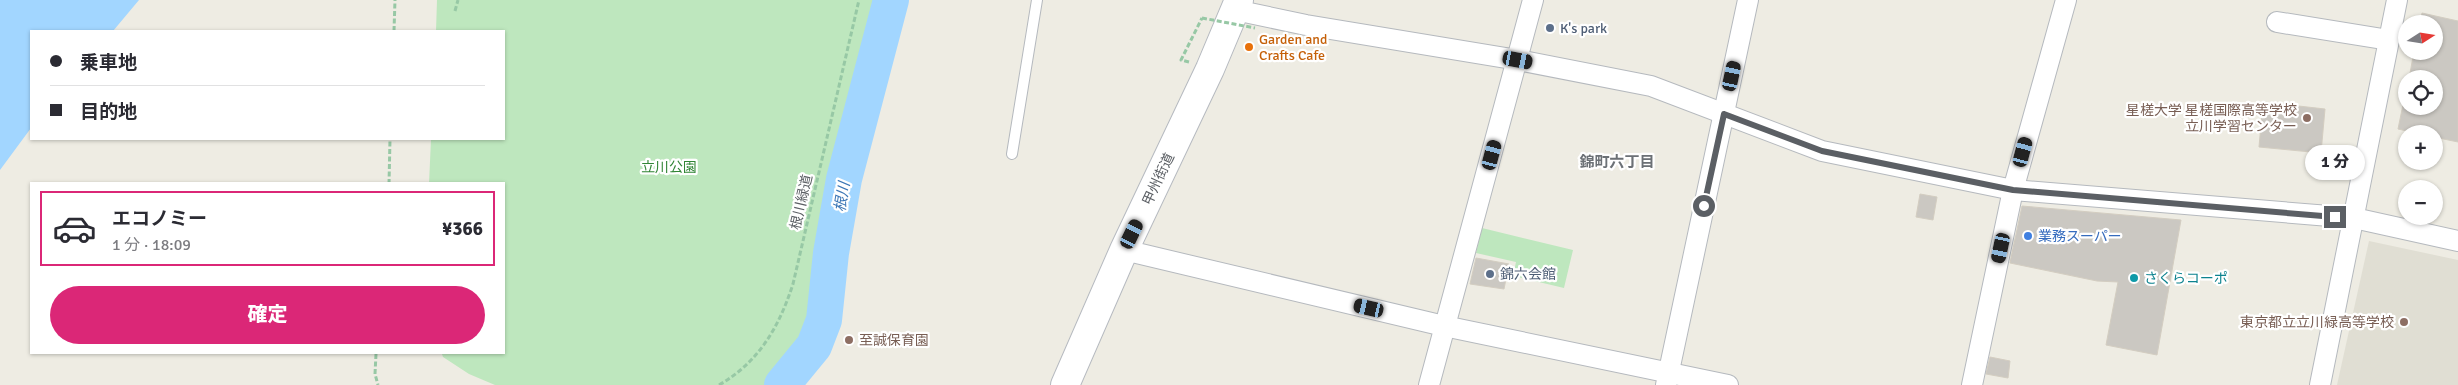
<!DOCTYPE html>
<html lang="ja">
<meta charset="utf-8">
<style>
body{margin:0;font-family:Signika,"Noto Sans JP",sans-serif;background:#f2f2f3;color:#2b2b33;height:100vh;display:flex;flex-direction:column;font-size:19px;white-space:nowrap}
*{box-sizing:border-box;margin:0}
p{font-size:16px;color:#7c7c81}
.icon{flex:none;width:28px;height:28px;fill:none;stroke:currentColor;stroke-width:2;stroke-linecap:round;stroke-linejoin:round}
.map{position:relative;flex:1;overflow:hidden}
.panel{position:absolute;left:30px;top:182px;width:475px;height:172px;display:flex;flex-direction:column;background:#fff;border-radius:0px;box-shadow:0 1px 4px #0004}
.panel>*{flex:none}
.banner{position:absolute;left:30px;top:30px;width:475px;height:110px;border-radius:0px;box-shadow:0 1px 4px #0004;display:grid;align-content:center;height:110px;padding:0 20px;background:#fff}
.needle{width:32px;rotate:78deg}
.buttons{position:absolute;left:2398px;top:15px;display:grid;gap:10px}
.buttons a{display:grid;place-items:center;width:45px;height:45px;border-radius:50%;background:#fff;box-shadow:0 1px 4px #0004;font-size:25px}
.end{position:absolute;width:22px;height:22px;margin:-11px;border:6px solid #5b5f64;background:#fff;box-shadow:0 0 0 2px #fff}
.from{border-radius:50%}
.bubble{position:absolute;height:35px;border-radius:18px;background:#fff;box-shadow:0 1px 4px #0004;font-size:16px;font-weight:800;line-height:35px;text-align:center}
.car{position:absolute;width:15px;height:30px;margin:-15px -8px;border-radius:6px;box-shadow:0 0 4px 1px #0007;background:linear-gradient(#222 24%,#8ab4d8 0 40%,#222 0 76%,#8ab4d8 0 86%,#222 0)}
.banner b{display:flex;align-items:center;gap:18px;height:48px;font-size:19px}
.banner b+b{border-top:1px solid #e1e1e2}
.banner i{width:12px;height:12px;background:#2b2b33}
ul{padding:9px 0 0;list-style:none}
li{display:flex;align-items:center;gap:15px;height:75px;margin:0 10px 8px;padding:0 10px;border:2px solid #e1e1e2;border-radius:0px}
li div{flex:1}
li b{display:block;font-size:19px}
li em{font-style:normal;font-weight:800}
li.on{border-color:#db2777}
li>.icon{width:45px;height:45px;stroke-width:1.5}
.action{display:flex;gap:10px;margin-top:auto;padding:10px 20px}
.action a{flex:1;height:58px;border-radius:30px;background:#db2777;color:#fff;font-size:20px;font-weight:800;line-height:58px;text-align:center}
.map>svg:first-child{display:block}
</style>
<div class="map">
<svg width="2458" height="385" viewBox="0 0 2458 385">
<rect width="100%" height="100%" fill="#eeece3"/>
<!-- education -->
<path fill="#e0ded3" d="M2369 241 2458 260V385H2337Z"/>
<!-- green -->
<g fill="#bee7be">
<path d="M437 0H875L838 161 814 310 793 358 768 385H495L469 374 443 357 442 354H504V184H429L431 139H504V31H436Z"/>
<path d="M1482 228 1573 250 1564 288 1513 276 1516 262 1476 253Z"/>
</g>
<!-- water -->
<path fill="#a2d6ff" d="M0 0H139L113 31H31V128L0 170Z"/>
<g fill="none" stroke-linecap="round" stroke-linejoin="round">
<!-- river -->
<path stroke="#a2d6ff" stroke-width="36" d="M782 385 814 346 824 320 831 253 844 179 891 0"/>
</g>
<!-- building -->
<g fill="#cbc8c2" stroke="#d3cdc1">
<path d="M2422 13 2458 21V142L2434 137V134H2420L2398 129 2406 90V106H2434V79H2409L2414 51H2434V24H2420Z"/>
<path d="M2263 102 2325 109 2321 153 2259 147Z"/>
<path d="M1920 194 1937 197 1933 220 1916 217Z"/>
<path d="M2022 206 2181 220 2157 355 2106 345 2118 282 2097 281 2010 263Z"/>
<path d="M1476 258 1509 264 1504 289 1470 284Z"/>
<path d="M1990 357 2010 361 2008 378 1986 374Z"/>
</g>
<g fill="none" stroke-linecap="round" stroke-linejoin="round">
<defs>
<path id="service" d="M1012 154 1037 0"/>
<g id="minor">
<path d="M1235 10 1306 25 1518 60 1651 86 1822 151 2013 190 2354 218 2458 241"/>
<path d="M2277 22 2389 40"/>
<path d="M1124 250 1444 326 1728 385"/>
<path d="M1429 385 1533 0"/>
<path d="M1666 385 1748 0"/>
<path d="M1972 385 2013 190 2066 0"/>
<path d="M2320 385 2397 0"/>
</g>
<path id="secondary" d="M1065 385 1124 250 1210 69 1239 0"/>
</defs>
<!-- service casing -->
<use href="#service" stroke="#b5b9be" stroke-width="12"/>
<!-- minor casing -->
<use href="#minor" stroke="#b5b9be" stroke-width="22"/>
<!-- secondary casing -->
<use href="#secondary" stroke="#b6bac0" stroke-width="30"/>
<!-- path -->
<g stroke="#97c8a5" stroke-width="3" stroke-dasharray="5 2.5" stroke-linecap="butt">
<path d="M455 11 458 0"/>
<path d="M394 31 395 0"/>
<path d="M1189 62 1181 60 1202 18"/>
<path d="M389 184 390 139"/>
<path d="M376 354 375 374 378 385"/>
<path d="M719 385C759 362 779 327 793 284L859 0"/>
</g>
<!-- service -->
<use href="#service" stroke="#fff" stroke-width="10"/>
<!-- minor -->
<use href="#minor" stroke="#fff" stroke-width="20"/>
<!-- secondary -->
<use href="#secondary" stroke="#fff" stroke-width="28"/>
<!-- path-bridge -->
<path stroke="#97c8a5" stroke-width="3" stroke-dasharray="5 2.5" stroke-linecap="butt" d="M1202 18 1255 28"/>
</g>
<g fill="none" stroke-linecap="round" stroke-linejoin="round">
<!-- route -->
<path stroke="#5b5f64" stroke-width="6" d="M1704 206 1724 114 1822 151 2013 190 2335 217"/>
</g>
<!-- markers -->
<g fill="#5c6f8a" stroke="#fff" stroke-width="2">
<circle cx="1550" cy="28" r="5"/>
<circle cx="1490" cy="274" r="5"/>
</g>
<circle fill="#e8710a" stroke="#fff" stroke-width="2" cx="1249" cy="47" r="5"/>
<g fill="#8d6e63" stroke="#fff" stroke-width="2">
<circle cx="2307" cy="118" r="5"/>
<circle cx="2404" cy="322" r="5"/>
<circle cx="849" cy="340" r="5"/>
</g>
<circle fill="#3f7fe0" stroke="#fff" stroke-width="2" cx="2028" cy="236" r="5"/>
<circle fill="#0f9aa8" stroke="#fff" stroke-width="2" cx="2134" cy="278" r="5"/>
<g text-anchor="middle" stroke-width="4.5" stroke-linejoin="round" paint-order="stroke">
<!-- service labels -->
<g font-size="14" fill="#4e5e75" stroke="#fff" text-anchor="start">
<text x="1560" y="33">K's park</text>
<text x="1500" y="279">錦六会館</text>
</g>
<!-- food labels -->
<g font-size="14" fill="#c56008" stroke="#fff" text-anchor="start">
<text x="1259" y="44">Garden and<tspan x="1259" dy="16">Crafts Cafe</tspan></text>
</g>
<!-- education labels -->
<g font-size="14" fill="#785e54" stroke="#fff" text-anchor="end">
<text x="2297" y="115">星槎大学 星槎国際高等学校<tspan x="2297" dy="16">立川学習センター</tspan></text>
<text x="2394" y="327">東京都立立川緑高等学校</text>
<text x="859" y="345" text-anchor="start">至誠保育園</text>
</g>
<!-- park labels -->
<g font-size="14" fill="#318535" stroke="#fff">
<text x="669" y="172">立川公園</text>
</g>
<!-- street labels -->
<g font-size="14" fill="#5b5f64" stroke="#fff">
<text transform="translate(1158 179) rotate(-65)" y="5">甲州街道</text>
<text transform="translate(801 202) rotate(-77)" y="5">根川緑道</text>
</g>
<!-- shop labels -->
<g font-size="14" fill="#366cbe" stroke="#fff" text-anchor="start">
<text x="2038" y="241">業務スーパー</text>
</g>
<!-- culture labels -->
<g font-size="14" fill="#0d838f" stroke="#fff" text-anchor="start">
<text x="2144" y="283">さくらコーポ</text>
</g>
<!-- neighbourhood labels -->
<g font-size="15" font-weight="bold" fill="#6c7176" stroke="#fff">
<text x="1617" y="167">錦町六丁目</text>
</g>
<!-- water labels -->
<g font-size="15" font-style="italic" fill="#3b76b5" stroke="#fff">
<text transform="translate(842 197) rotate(-81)" y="5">根川</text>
</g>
</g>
</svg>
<div class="buttons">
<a><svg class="needle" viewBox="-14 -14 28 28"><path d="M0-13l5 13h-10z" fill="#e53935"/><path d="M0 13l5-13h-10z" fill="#7c7c81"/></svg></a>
<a><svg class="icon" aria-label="locate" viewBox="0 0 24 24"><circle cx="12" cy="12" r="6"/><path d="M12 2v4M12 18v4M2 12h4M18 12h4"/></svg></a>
<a>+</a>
<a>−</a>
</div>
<i class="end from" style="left:1704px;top:206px"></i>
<i class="end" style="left:2335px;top:217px"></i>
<div class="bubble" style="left:2305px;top:145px;width:60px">1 分</div>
<i class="car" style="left:1518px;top:60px;rotate:101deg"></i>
<i class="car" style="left:1732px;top:76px;rotate:12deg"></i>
<i class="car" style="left:2023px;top:152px;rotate:15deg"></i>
<i class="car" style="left:1492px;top:155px;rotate:15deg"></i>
<i class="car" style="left:1132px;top:234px;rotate:26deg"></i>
<i class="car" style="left:2001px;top:248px;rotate:192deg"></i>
<i class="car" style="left:1369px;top:308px;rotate:283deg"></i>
<div class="banner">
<b><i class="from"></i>乗車地</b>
<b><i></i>目的地</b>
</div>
<section class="panel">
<ul>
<li class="on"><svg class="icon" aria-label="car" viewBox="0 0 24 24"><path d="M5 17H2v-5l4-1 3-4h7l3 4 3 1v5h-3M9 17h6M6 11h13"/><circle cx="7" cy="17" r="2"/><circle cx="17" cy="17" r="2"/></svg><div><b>エコノミー</b><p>1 分 · 18:09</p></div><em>¥366</em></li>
</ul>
<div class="action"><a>確定</a></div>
</section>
</div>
